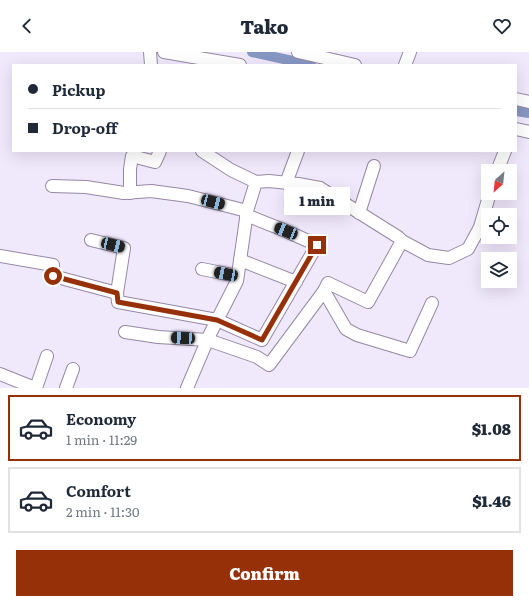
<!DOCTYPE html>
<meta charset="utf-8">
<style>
body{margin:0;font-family:Literata,serif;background:#f2f2f3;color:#1f2937;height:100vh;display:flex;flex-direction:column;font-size:15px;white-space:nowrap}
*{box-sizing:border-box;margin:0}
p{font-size:13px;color:#747a83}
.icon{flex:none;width:22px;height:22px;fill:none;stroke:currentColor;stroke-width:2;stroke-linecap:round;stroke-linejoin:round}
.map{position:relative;height:336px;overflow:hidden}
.side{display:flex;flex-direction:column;background:#fff;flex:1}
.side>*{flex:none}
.guide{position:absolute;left:12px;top:12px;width:505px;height:88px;border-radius:0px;box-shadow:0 4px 16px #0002;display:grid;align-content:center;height:88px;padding:0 16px;background:#fff}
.needle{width:26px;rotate:207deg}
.controls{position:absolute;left:481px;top:112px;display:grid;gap:8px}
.controls a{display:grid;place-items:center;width:36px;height:36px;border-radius:0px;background:#fff;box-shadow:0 4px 16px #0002;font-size:20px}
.end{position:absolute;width:18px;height:18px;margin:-9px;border:5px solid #963009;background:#fff;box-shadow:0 0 0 2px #fff}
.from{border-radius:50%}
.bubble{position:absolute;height:28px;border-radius:0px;background:#fff;box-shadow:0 4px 16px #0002;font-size:13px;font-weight:800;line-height:28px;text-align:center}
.car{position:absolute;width:12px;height:24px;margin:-12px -6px;border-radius:5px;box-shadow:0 0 3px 1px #0007;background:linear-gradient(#222 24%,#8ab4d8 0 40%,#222 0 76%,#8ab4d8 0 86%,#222 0)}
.guide b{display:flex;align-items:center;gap:14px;height:38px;font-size:15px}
.guide b+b{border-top:1px solid #e0e1e3}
.guide i{width:10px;height:10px;background:#1f2937}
ul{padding:7px 0 0;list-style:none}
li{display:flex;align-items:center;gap:12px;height:66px;margin:0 8px 6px;padding:0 8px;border:2px solid #e0e1e3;border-radius:0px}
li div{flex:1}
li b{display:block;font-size:15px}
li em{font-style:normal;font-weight:800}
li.active{border-color:#963009}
li>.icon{width:36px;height:36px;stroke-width:1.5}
.primary-button{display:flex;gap:8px;margin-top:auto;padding:8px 16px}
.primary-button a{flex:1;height:46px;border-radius:0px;background:#963009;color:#fff;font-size:16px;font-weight:800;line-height:46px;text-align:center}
header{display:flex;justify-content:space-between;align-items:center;height:52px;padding:0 16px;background:#fff;font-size:18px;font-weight:800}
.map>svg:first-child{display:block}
</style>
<header><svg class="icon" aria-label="back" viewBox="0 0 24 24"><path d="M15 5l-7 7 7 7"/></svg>Tako<svg class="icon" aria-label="heart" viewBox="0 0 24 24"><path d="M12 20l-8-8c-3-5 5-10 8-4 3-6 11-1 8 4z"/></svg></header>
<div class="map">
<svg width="529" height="336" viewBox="0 0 529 336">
<rect width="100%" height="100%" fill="#f0e8fb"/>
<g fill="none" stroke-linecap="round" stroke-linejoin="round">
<!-- canal -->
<g stroke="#8697c3" stroke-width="10">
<path d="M252 0 311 13"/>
<path d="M516 59 529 61"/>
</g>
<defs>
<g id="minor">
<path d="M150 0 151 13"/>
<path d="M164 0 240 13"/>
<path d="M298 0 355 13"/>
<path d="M405 13 410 0"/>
<path d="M516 47 529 50"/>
<path d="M516 77 529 80"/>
<path d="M202 99 231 118 256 130"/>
<path d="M497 119 505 99"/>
<path d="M286 131 298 99"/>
<path d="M52 134 86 135 124 141 151 139 188 144 247 159"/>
<path d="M130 141V117L132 104 155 110 160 99"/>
<path d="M304 156 309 134"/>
<path d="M359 161 374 114"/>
<path d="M91 188 124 196 117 241"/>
<path d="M0 204 53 213V224L117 241 118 250 217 268 262 288 317 193 286 179 246 163"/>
<path d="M240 208 296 230"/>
<path d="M202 217 237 224"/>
<path d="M324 239 328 231 368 250 402 189"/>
<path d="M125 280 158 285 208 288 257 305 269 313 324 239 346 277 357 283 410 299 432 251"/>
<path d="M0 322 35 336"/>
<path d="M36 336 47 304"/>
<path d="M66 336 73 317"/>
<path d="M187 336 210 282 237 229 245 174 247 159 256 130 269 129 298 132 320 136 398 185 402 189 428 203 449 206 468 197 480 175 490 141"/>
</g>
</defs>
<!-- minor casing -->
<use href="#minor" stroke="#9588a4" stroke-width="14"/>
<!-- minor -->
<use href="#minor" stroke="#fff" stroke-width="12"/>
</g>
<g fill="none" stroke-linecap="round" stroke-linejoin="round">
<!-- route -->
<path stroke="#963009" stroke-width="5" d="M53 224 117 241 118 250 217 268 262 288 317 193"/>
</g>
</svg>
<div class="controls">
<a><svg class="needle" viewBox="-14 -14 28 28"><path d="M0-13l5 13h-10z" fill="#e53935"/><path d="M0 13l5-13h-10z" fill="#747a83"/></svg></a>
<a><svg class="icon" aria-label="locate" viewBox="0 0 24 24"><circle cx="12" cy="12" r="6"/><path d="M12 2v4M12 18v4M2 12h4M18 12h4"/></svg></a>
<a><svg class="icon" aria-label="layers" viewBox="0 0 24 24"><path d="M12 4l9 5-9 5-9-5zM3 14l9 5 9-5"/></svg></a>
</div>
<i class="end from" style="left:53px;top:224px"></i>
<i class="end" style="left:317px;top:193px"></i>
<div class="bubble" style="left:284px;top:135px;width:66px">1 min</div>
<i class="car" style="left:213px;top:150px;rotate:105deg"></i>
<i class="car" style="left:286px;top:179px;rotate:292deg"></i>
<i class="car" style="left:113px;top:193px;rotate:103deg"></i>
<i class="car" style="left:226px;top:222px;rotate:281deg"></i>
<i class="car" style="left:183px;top:286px;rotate:273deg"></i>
<div class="guide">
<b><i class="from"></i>Pickup</b>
<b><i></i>Drop-off</b>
</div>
</div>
<section class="side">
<ul>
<li class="active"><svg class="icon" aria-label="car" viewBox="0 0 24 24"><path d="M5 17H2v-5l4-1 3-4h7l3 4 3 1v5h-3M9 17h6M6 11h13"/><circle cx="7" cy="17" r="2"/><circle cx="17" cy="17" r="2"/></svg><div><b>Economy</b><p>1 min · 11:29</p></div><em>$1.08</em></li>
<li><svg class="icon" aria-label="car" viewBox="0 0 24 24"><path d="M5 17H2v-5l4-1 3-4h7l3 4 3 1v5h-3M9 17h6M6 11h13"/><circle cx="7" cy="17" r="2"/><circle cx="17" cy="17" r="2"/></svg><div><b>Comfort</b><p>2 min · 11:30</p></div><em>$1.46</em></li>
</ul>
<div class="primary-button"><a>Confirm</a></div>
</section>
